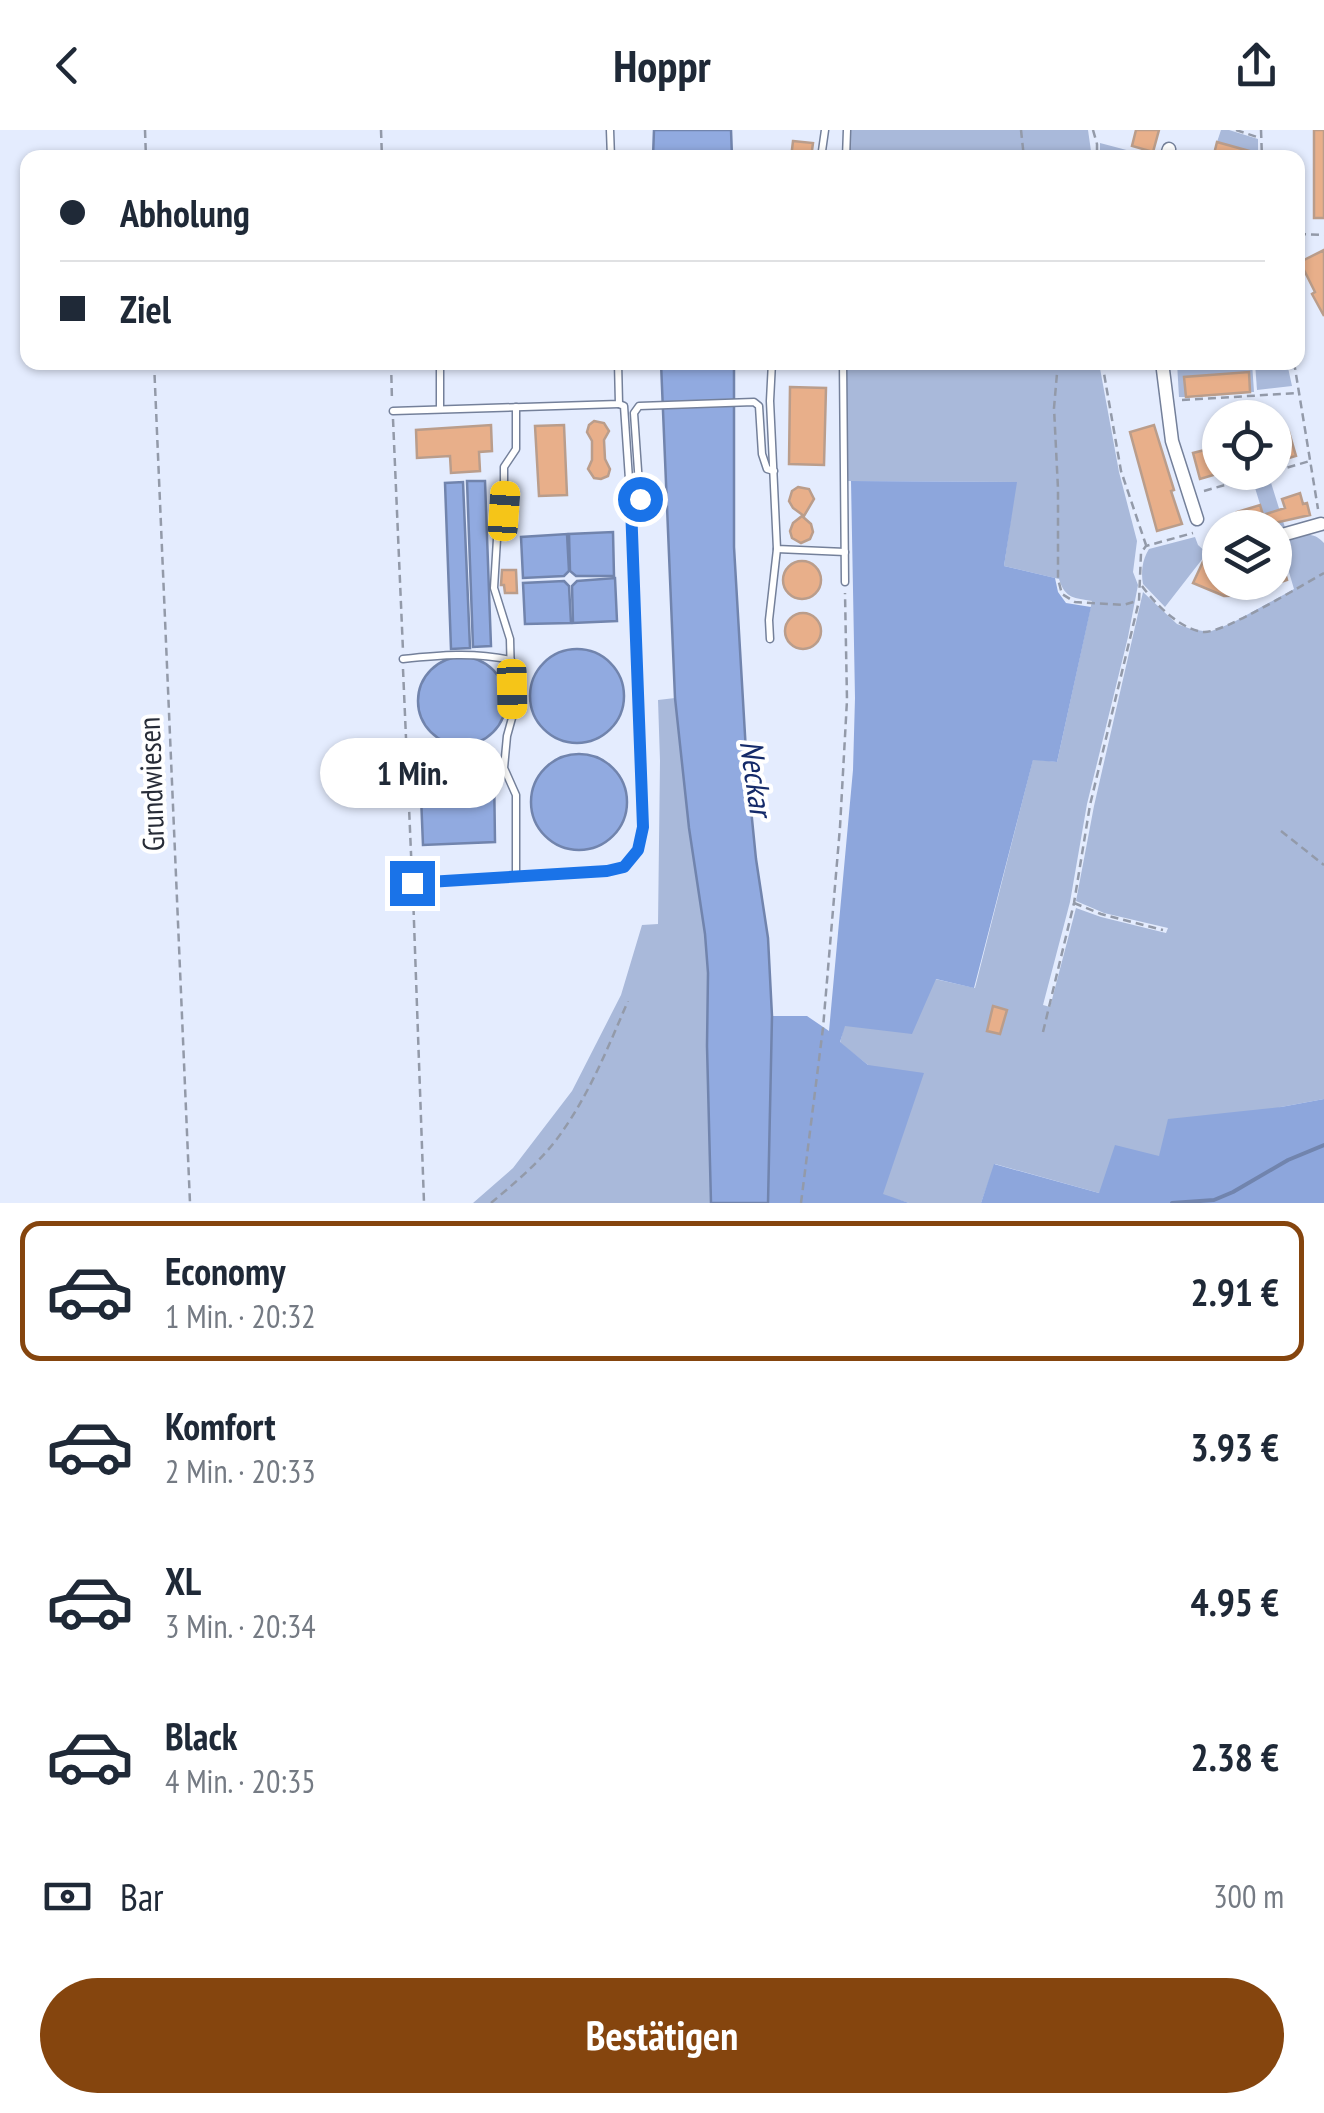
<!DOCTYPE html>
<html lang="de">
<meta charset="utf-8">
<style>
body{margin:0;font-family:"PT Sans Narrow",sans-serif;background:#f2f2f3;color:#1f2937;height:100vh;display:flex;flex-direction:column;font-size:38px;white-space:nowrap}
*{box-sizing:border-box;margin:0}
p{font-size:32px;color:#747a83}
.icon{flex:none;width:55px;height:55px;fill:none;stroke:currentColor;stroke-width:2;stroke-linecap:round;stroke-linejoin:round}
.map{position:relative;height:1073px;overflow:hidden}
.panel{display:flex;flex-direction:column;background:#fff;flex:1}
.panel>*{flex:none}
.top-card{position:absolute;left:20px;top:20px;width:1285px;height:220px;border-radius:20px;box-shadow:0 2px 8px #0004;display:grid;align-content:center;height:220px;padding:0 40px;background:#fff}
.controls{position:absolute;left:1202px;top:270px;display:grid;gap:20px}
.controls a{display:grid;place-items:center;width:90px;height:90px;border-radius:50%;background:#fff;box-shadow:0 2px 8px #0004;font-size:50px}
.end{position:absolute;width:45px;height:45px;margin:-22px;border:12px solid #1a73e8;background:#fff;box-shadow:0 0 0 5px #fff}
.from{border-radius:50%}
.bubble{position:absolute;height:70px;border-radius:35px;background:#fff;box-shadow:0 2px 8px #0004;font-size:32px;font-weight:800;line-height:70px;text-align:center}
.car{position:absolute;width:30px;height:60px;margin:-30px -15px;border-radius:12px;box-shadow:0 0 8px 2px #0007;background:linear-gradient(#f5c518 24%,#345 0 40%,#f5c518 0 76%,#345 0 86%,#f5c518 0)}
.top-card b{display:flex;align-items:center;gap:35px;height:95px;font-size:38px}
.top-card b+b{border-top:2px solid #e0e1e3}
.top-card i{width:25px;height:25px;background:#1f2937}
ul{padding:18px 0 0;list-style:none}
li{display:flex;align-items:center;gap:30px;height:140px;margin:0 20px 15px;padding:0 20px;border:5px solid transparent;border-radius:20px}
li div{flex:1}
li b{display:block;font-size:38px}
li em{font-style:normal;font-weight:800}
li.current{border-color:#85450e}
li>.icon{width:90px;height:90px;stroke-width:1.5}
.pay{display:flex;align-items:center;gap:25px;height:110px;padding:0 40px;font-size:38px}
.pay p{margin-inline-start:auto}
.primary-button{display:flex;gap:20px;margin-top:auto;padding:20px 40px}
.primary-button a{flex:1;height:115px;border-radius:60px;background:#85450e;color:#fff;font-size:40px;font-weight:800;line-height:115px;text-align:center}
header{display:flex;justify-content:space-between;align-items:center;height:130px;padding:0 40px;background:#fff;font-size:45px;font-weight:800}
.map>svg:first-child{display:block}
</style>
<header><svg class="icon" aria-label="back" viewBox="0 0 24 24"><path d="M15 5l-7 7 7 7"/></svg>Hoppr<svg class="icon" aria-label="share" viewBox="0 0 24 24"><path d="M12 15V3M7 8l5-5 5 5M5 13v7h14v-7"/></svg></header>
<div class="map">
<svg width="1324" height="1073" viewBox="0 0 1324 1073">
<rect width="100%" height="100%" fill="#e4ecfe"/>
<!-- green -->
<g fill="#a9b9da">
<path d="M847 0H1088L1092 28H846Z"/>
<path d="M1221 0H1229L1258 9V27L1217 12Z"/>
<path d="M1100 13 1153 27H1100Z"/>
<path d="M843 233H1099L1119 342 1137 411 1133 442 1138 455 1128 507 1087 674 1070 772 1043 875 1050 877 1076 778 1101 787 1166 803 1168 798 1104 783 1076 771 1094 676 1143 462 1177 494 1191 499 1209 502 1232 493 1294 459 1280 412C1297 407 1311 398 1324 413V969L1281 977 1159 1026 1099 1063 995 1034 981 1073H909L882 1065 868 935 840 913 844 896 935 849 975 858 1033 629 1057 632 1092 471C1075 468 1065 469 1059 449L1004 436 1016 352 845 351Z"/>
<path d="M1177 233H1252L1254 262H1250L1248 242 1184 248 1186 267H1179Z"/>
<path d="M1255 233H1287L1292 256 1257 260Z"/>
<path d="M1268 343 1287 404 1275 407V398L1267 397 1252 348Z"/>
<path d="M1195 407 1198 415 1207 423 1165 477 1143 454C1141 442 1142 430 1149 419Z"/>
<path d="M675 568 689 698 705 804 708 843 707 916 711 1073H473L513 1038 572 961 621 865 642 795 658 794 660 631 658 570Z"/>
</g>
<!-- forest -->
<g fill="#8da6dc">
<path d="M851 351 1017 352 1004 436 1055 448 1058 462 1066 473 1091 477 1057 632 1033 630 974 858 936 849 912 904 845 896 840 912 868 935 924 943 883 1064 909 1073H768L772 886H807L829 901 853 640 855 568Z"/>
<path d="M1324 969V1073H981L994 1034 1099 1063 1115 1015 1159 1026 1168 989 1281 977Z"/>
</g>
<!-- water -->
<g fill="#91aae0" stroke="#7184ad" stroke-width="2.5">
<path d="M654 0H731L732 27H653Z"/>
<path d="M661 233H734V417L747 639 756 729 768 808 772 886 768 1073H711L707 916 708 843 705 804 689 698 675 568Z"/>
<path d="M467 351H485L491 516 473 517Z"/>
<path d="M463 352 470 518 451 519 445 353Z"/>
<path d="M613 402 614 446H576L570 441 569 404Z"/>
<path d="M567 404 569 441 564 446 523 448 521 407Z"/>
<path d="M615 448 617 491 573 493 572 456 577 451Z"/>
<path d="M564 451 569 456 571 493 525 494 523 453Z"/>
<circle cx="577" cy="566" r="47"/>
<circle cx="462" cy="571" r="44"/>
<circle cx="579" cy="672" r="48"/>
<path d="M494 641 495 712 423 715 420 642Z"/>
</g>
<g fill="none" stroke-linecap="round" stroke-linejoin="round">
<!-- stream -->
<path stroke="#7184ad" stroke-width="4" d="M1172 1073 1214 1070 1233 1062 1288 1030 1324 1015"/>
</g>
<!-- building -->
<g fill="#e8af8a" stroke="#ba9d8b" stroke-width="2.5">
<path d="M1136 0H1159L1153 22 1132 16Z"/>
<rect x="1314" y="0" width="10" height="88"/>
<path d="M793 11 813 13 811 28H791Z"/>
<path d="M1217 12 1260 24 1259 28H1213Z"/>
<path d="M1324 120V186L1312 164 1315 162 1300 132Z"/>
<path d="M1249 242 1250 262 1186 267 1184 247Z"/>
<path d="M790 257 826 258 824 335 789 334Z"/>
<path d="M594 291 604 293 609 301 604 310 605 329 610 339 608 346 601 349 594 348 588 339 592 330V311L587 302 589 295Z"/>
<path d="M491 295 492 321 479 322 480 341 451 343 450 326 417 328 416 300Z"/>
<path d="M564 295 567 365 539 366 535 296Z"/>
<path d="M1154 295 1174 360 1171 361 1182 394 1157 401 1130 302Z"/>
<path d="M1289 302 1296 326 1275 332V306Z"/>
<path d="M1220 316V343L1200 349 1193 323Z"/>
<path d="M798 357 809 359 814 369 804 386 793 378 789 371 792 361Z"/>
<path d="M1300 363 1303 374 1307 373 1310 385 1266 395 1267 398H1242L1237 382 1260 375 1263 385 1285 378 1282 369Z"/>
<path d="M802 386 811 394 813 402 810 409 801 413 792 408 790 401 793 393Z"/>
<path d="M1278 418 1287 450 1275 454V419Z"/>
<path d="M1207 423 1217 427 1212 439 1220 442V452H1255V465L1224 466 1193 453Z"/>
<circle cx="802" cy="450" r="19"/>
<path d="M502 440H516L517 463H505L504 455H501Z"/>
<circle cx="803" cy="501" r="18"/>
<path d="M993 876 1007 880 1000 904 987 901Z"/>
</g>
<g fill="none" stroke-linecap="round" stroke-linejoin="round">
<defs>
<g id="lane">
<path d="M610 0 611 28"/>
<path d="M821 28 825 0"/>
<path d="M846 28 847 0"/>
<path d="M772 232 770 271 777 419 845 422"/>
<path d="M843 232 845 452"/>
<path d="M440 279V232"/>
<path d="M393 281 619 274 618 232"/>
<path d="M631 376 637 375 640 369 634 283 639 276 754 272 759 276 762 324 767 339 774 341"/>
<path d="M770 509 769 490 777 419"/>
<path d="M403 529C440 525 474 522 511 530"/>
<path d="M516 746V665L504 638 507 606 512 588 510 509 494 458 497 409 504 381V337L516 319V277"/>
<path d="M413 753 607 741 624 737 638 720 643 697 632 393 624 276 619 274"/>
</g>
<g id="street">
<path d="M1166 28 1169 19"/>
<path d="M1162 232 1172 311 1197 389"/>
<path d="M1275 407 1321 394"/>
</g>
</defs>
<!-- lane casing -->
<use href="#lane" stroke="#74809a" stroke-width="9"/>
<!-- street casing -->
<use href="#street" stroke="#74809a" stroke-width="15"/>
<!-- path -->
<g stroke="#939aa9" stroke-width="2.5" stroke-dasharray="8 5" stroke-linecap="butt">
<path d="M145 0 146 28"/>
<path d="M381 0 382 28"/>
<path d="M1021 0 1024 28"/>
<path d="M1093 0 1097 14V28"/>
<path d="M1236 0 1260 8"/>
<path d="M1261 0 1262 28"/>
<path d="M1298 104 1324 105"/>
<path d="M154 232 190 1073"/>
<path d="M391 232 392 271"/>
<path d="M1058 232 1054 278 1058 359V449L1062 464 1075 472 1123 475 1137 471"/>
<path d="M1102 232 1121 341 1146 415"/>
<path d="M1294 232 1318 379"/>
<path d="M1182 270 1299 263"/>
<path d="M393 289 403 521"/>
<path d="M1275 341 1310 331"/>
<path d="M1204 361 1270 342"/>
<path d="M1142 456C1155 474 1181 500 1204 502 1224 503 1302 455 1324 443"/>
<path d="M403 539 412 746"/>
<path d="M1281 701 1324 735"/>
<path d="M413 764 424 1073"/>
<path d="M1074 773 1101 784 1163 800"/>
<path d="M1043 902 1074 773 1090 675 1139 471 1141 423 1146 416 1193 403"/>
<path d="M491 1073C517 1051 545 1028 564 999 591 960 609 915 628 871"/>
<path d="M801 1073 823 898 840 697 847 570 845 463"/>
</g>
<!-- lane -->
<use href="#lane" stroke="#fff" stroke-width="6"/>
<!-- street -->
<use href="#street" stroke="#fff" stroke-width="12"/>
</g>
<g fill="none" stroke-linecap="round" stroke-linejoin="round">
<!-- route -->
<path stroke="#1a73e8" stroke-width="12" d="M412 753 607 741 624 737 638 720 643 697 631 376 637 375 640 369"/>
</g>
<g text-anchor="middle" stroke-width="8" stroke-linejoin="round" paint-order="stroke">
<!-- street labels -->
<g font-size="30" fill="#272c37" stroke="#fff">
<text transform="translate(152 654) rotate(-92)" y="10">Grundwiesen</text>
</g>
<!-- water labels -->
<g font-size="32" font-style="italic" fill="#142a69" stroke="#fff">
<text transform="translate(756 648) rotate(82)" y="11">Neckar</text>
</g>
</g>
</svg>
<div class="controls">
<a><svg class="icon" aria-label="locate" viewBox="0 0 24 24"><circle cx="12" cy="12" r="6"/><path d="M12 2v4M12 18v4M2 12h4M18 12h4"/></svg></a>
<a><svg class="icon" aria-label="layers" viewBox="0 0 24 24"><path d="M12 4l9 5-9 5-9-5zM3 14l9 5 9-5"/></svg></a>
</div>
<i class="end from" style="left:640px;top:369px"></i>
<i class="end" style="left:412px;top:753px"></i>
<div class="bubble" style="left:320px;top:608px;width:185px">1 Min.</div>
<i class="car" style="left:504px;top:381px;rotate:4deg"></i>
<i class="car" style="left:512px;top:559px;rotate:179deg"></i>
<div class="top-card">
<b><i class="from"></i>Abholung</b>
<b><i></i>Ziel</b>
</div>
</div>
<section class="panel">
<ul>
<li class="current"><svg class="icon" aria-label="car" viewBox="0 0 24 24"><path d="M5 17H2v-5l4-1 3-4h7l3 4 3 1v5h-3M9 17h6M6 11h13"/><circle cx="7" cy="17" r="2"/><circle cx="17" cy="17" r="2"/></svg><div><b>Economy</b><p>1 Min. · 20:32</p></div><em>2.91 €</em></li>
<li><svg class="icon" aria-label="car" viewBox="0 0 24 24"><path d="M5 17H2v-5l4-1 3-4h7l3 4 3 1v5h-3M9 17h6M6 11h13"/><circle cx="7" cy="17" r="2"/><circle cx="17" cy="17" r="2"/></svg><div><b>Komfort</b><p>2 Min. · 20:33</p></div><em>3.93 €</em></li>
<li><svg class="icon" aria-label="car" viewBox="0 0 24 24"><path d="M5 17H2v-5l4-1 3-4h7l3 4 3 1v5h-3M9 17h6M6 11h13"/><circle cx="7" cy="17" r="2"/><circle cx="17" cy="17" r="2"/></svg><div><b>XL</b><p>3 Min. · 20:34</p></div><em>4.95 €</em></li>
<li><svg class="icon" aria-label="car" viewBox="0 0 24 24"><path d="M5 17H2v-5l4-1 3-4h7l3 4 3 1v5h-3M9 17h6M6 11h13"/><circle cx="7" cy="17" r="2"/><circle cx="17" cy="17" r="2"/></svg><div><b>Black</b><p>4 Min. · 20:35</p></div><em>2.38 €</em></li>
</ul>
<div class="pay"><svg class="icon" aria-label="cash" viewBox="0 0 24 24"><path d="M3 7h18v10H3z"/><circle cx="12" cy="12" r="2"/></svg>Bar<p>300 m</p></div>
<div class="primary-button"><a>Bestätigen</a></div>
</section>
